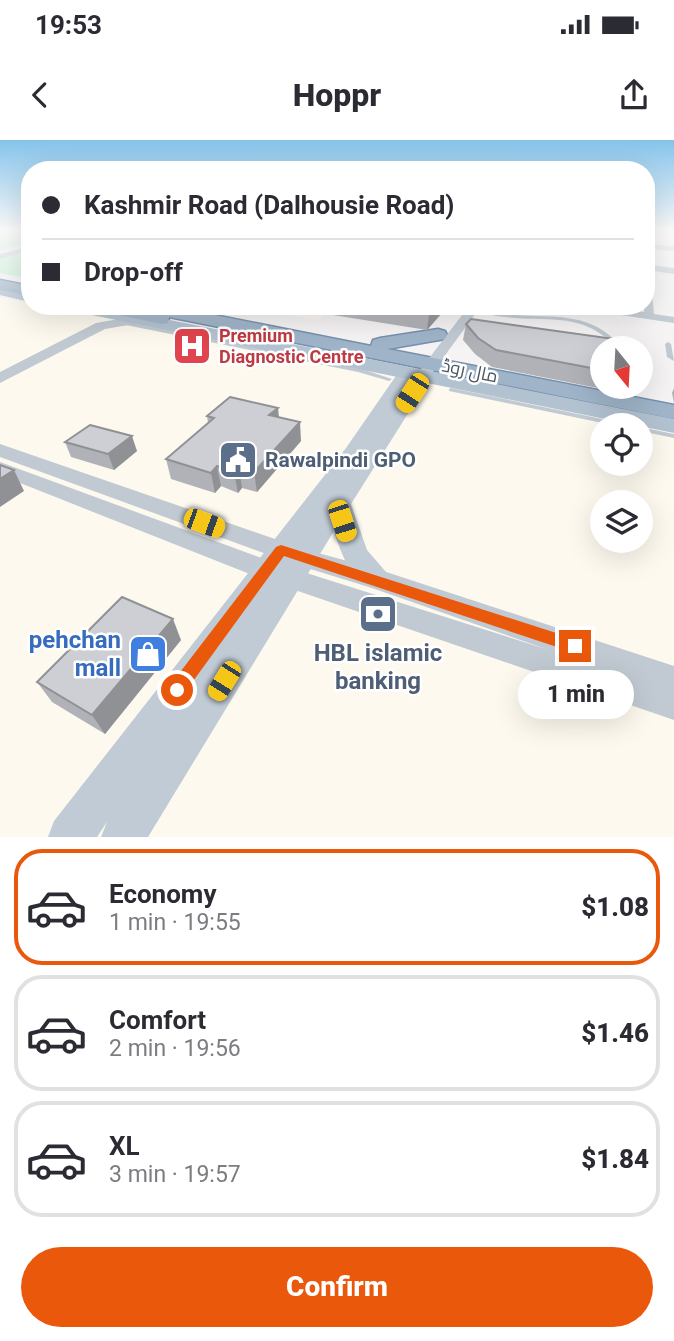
<!DOCTYPE html>
<meta charset="utf-8">
<style>
body{margin:0;font-family:Roboto,Cairo,sans-serif;background:#f7f7f7;color:#2b2b33;height:100vh;display:flex;flex-direction:column;font-size:26px;white-space:nowrap}
*{box-sizing:border-box;margin:0}
p{font-size:23px;color:#7c7c81}
.icon{flex:none;width:38px;height:38px;fill:none;stroke:currentColor;stroke-width:2;stroke-linecap:round;stroke-linejoin:round}
.map{position:relative;height:697px;overflow:hidden}
.details{display:flex;flex-direction:column;background:#fff;flex:1}
.details>*{flex:none}
.top-card{position:absolute;left:21px;top:21px;width:634px;height:154px;border-radius:28px;box-shadow:0 7px 28px #0002;display:grid;align-content:center;height:154px;padding:0 21px;background:#fff}
.needle{width:46px;rotate:162deg}
.controls{position:absolute;left:590px;top:196px;display:grid;gap:14px}
.controls a{display:grid;place-items:center;width:63px;height:63px;border-radius:50%;background:#fff;box-shadow:0 7px 28px #0002;font-size:35px}
.end{position:absolute;width:32px;height:32px;margin:-16px;border:9px solid #ea580c;background:#fff;box-shadow:0 0 0 4px #fff}
.from{border-radius:50%}
.bubble{position:absolute;height:49px;border-radius:24px;background:#fff;box-shadow:0 7px 28px #0002;font-size:23px;font-weight:800;line-height:49px;text-align:center}
.car{position:absolute;width:21px;height:42px;margin:-21px -10px;border-radius:9px;box-shadow:0 0 5px 2px #0007;background:linear-gradient(#f5c518 24%,#345 0 40%,#f5c518 0 76%,#345 0 86%,#f5c518 0)}
.top-card b{display:flex;align-items:center;gap:24px;height:66px;font-size:26px}
.top-card b+b{border-top:2px solid #e1e1e2}
.top-card i{width:18px;height:18px;background:#2b2b33}
ul{padding:12px 0 0;list-style:none}
li{display:flex;align-items:center;gap:21px;height:116px;margin:0 14px 10px;padding:0 7px;border:4px solid #e1e1e2;border-radius:28px}
li div{flex:1}
li b{display:block;font-size:26px}
li em{font-style:normal;font-weight:800}
li.selected{border-color:#ea580c}
li>.icon{width:63px;height:63px;stroke-width:1.5}
.action{display:flex;gap:14px;margin-top:auto;padding:14px 21px}
.action a{flex:1;height:80px;border-radius:42px;background:#ea580c;color:#fff;font-size:28px;font-weight:800;line-height:80px;text-align:center}
.status{display:flex;justify-content:space-between;align-items:center;height:49px;padding:0 35px;background:#fff;direction:ltr}
.status svg{height:19px;fill:currentColor}
header{display:flex;justify-content:space-between;align-items:center;height:91px;padding:0 21px;background:#fff;font-size:32px;font-weight:800}
.map>svg:first-child{display:block}
</style>
<div class="status"><b>19:53</b><svg viewBox="0 0 49 12"><path d="M0 12V9h3v3zM5 12V6h3v6zM10 12V3h3v9zM15 12V0h3v12zM26 1h20v11H26zM47 4h2v5h-2z"/></svg></div>
<header><svg class="icon" aria-label="back" viewBox="0 0 24 24"><path d="M15 5l-7 7 7 7"/></svg>Hoppr<svg class="icon" aria-label="share" viewBox="0 0 24 24"><path d="M12 15V3M7 8l5-5 5 5M5 13v7h14v-7"/></svg></header>
<div class="map">
<svg width="674" height="697" viewBox="0 0 674 697">
<rect width="100%" height="100%" fill="#f5f3f3"/>
<!-- commercial -->
<g fill="#fdf9ef" fill-rule="evenodd">
<path d="M0 157 30 163V166H47L674 287V697H0ZM602 285H640V324H602ZM602 362H640V401H602Z"/>
<path d="M228 166H332L320 180Z"/>
</g>
<!-- green -->
<g fill="#c3f1d5">
<path d="M0 89H30V102L0 111Z"/>
<path d="M30 109V139L0 133V118Z"/>
</g>
<g fill="none" stroke-linecap="round" stroke-linejoin="round">
<defs>
<g id="trunk">
<path d="M0 140 30 146V156L0 150Z"/>
<path d="M92 166H169L371 206 373 200 380 198 438 189 445 191 447 195 445 199 387 209 674 265V279L169 177 168 183 162 184 94 170Z"/>
</g>
</defs>
<!-- trunk casing -->
<use href="#trunk" stroke="#7690ad" stroke-width="3"/>
<!-- service -->
<g fill="#c1cad2" fill-rule="evenodd">
<path d="M472 168C487 171 501 174 516 175 552 178 586 172 615 200L610 201C579 174 552 181 515 178 500 177 485 174 470 171V169Z"/>
<path d="M123 181 359 228 392 239 389 241 358 232 121 184 120 183Z"/>
<path d="M668 202 671 204 674 221 667 217 665 204Z"/>
<path d="M451 248 622 283 626 285H612L449 251V249Z"/>
<path d="M640 287 674 294V298L640 291Z"/>
</g>
<!-- minor -->
<g fill="#c1cad2" fill-rule="evenodd">
<path d="M648 89H654V104L674 107V111L654 109 653 128 650 130 654 174 674 177V183L574 168 573 166H600L644 172Z"/>
<path d="M30 106V110L0 119V114Z"/>
</g>
<!-- tertiary -->
<g fill="#c1cad2" fill-rule="evenodd">
<path d="M646 124 674 128V134L646 130Z"/>
<path d="M469 166H481L427 240H417L414 237 417 234Z"/>
<path d="M136 176 140 177V183L105 189 0 243V232L96 183Z"/>
<path d="M0 304 307 410 377 429 674 526V580L257 437 0 335V322L275 423 549 510 372 448 294 424 0 317Z"/>
</g>
<!-- secondary -->
<path fill="#c1cbd6" fill-rule="evenodd" d="M406 229 412 230 414 235 422 232 431 237 351 364 367 410 392 439 388 447C357 457 341 415 334 391L148 697H101L107 682 97 697H48L54 681 346 308 400 230Z"/>
<!-- primary -->
<g fill="#b3c2d1" fill-rule="evenodd">
<path d="M0 147 30 152V162L0 155Z"/>
<path d="M64 166H98L674 279V293L72 171Z"/>
</g>
<!-- trunk -->
<use href="#trunk" fill="#9fb4c9" fill-rule="evenodd"/>
</g>
<!-- wall -->
<g fill="#b0b2b7">
<path d="M333 166H448L427 190 333 175Z"/>
<path d="M466 184 602 208V247H631L628 254 492 227 475 214 463 200Z"/>
<path d="M674 248V263L672 253Z"/>
<path d="M207 276 279 277 301 301 257 352 242 348 238 353 221 346 215 353 171 339 166 319 208 283Z"/>
<path d="M65 302 137 311 114 330 71 317Z"/>
<path d="M181 500 105 594 52 562 37 542Z"/>
</g>
<!-- shaded-wall -->
<g fill="#909195">
<path d="M436 166H448L427 190 429 174Z"/>
<path d="M278 268 280 287 269 275Z"/>
<path d="M300 282 301 301 257 352 254 332Z"/>
<path d="M132 296 137 311 114 330 108 314Z"/>
<path d="M217 326 221 346 215 353 211 333Z"/>
<path d="M239 328 242 348 238 353 234 333Z"/>
<path d="M14 330 24 351 0 367V339Z"/>
<path d="M173 479 181 500 105 594 92 575Z"/>
</g>
<!-- building -->
<g fill="#cdcfd5" stroke="#909195" stroke-width="2">
<path d="M374 166H436L429 174Z"/>
<path d="M471 179 636 202V208H602V230L496 210 478 198 466 184Z"/>
<path d="M230 257 278 268 269 275 300 282 254 332 239 328 234 333 217 326 211 333 166 319 214 278 207 276Z"/>
<path d="M90 285 132 296 108 314 65 302Z"/>
<path d="M0 325 14 330 0 339Z"/>
<path d="M122 457 173 479 92 575 37 542Z"/>
</g>
<!-- sky -->
<linearGradient id="sky" x2="0" y2="1"><stop stop-color="#85c3ea"/><stop offset="0.48" stop-color="#fafafa"/><stop offset="1" stop-color="#fafafa" stop-opacity="0"/></linearGradient>
<rect width="674" height="186" fill="url(#sky)"/>
<!-- route -->
<path fill="#ea580c" d="M281 405 575 499 581 501 583 506 581 511 575 513 284 416 183 555 177 558 171 555 169 550 171 544 276 407Z"/>
<!-- icons -->
<defs>
<symbol id="hospital-square" viewBox="-11 -11 22 22"><rect x="-9" y="-9" width="18" height="18" rx="4" fill="#e0444e" stroke="#fff"/><path d="M-5-5h3v3.5h4V-5h3V5h-3V1.5h-4V5h-3Z" fill="#fff"/></symbol>
<symbol id="civic-square" viewBox="-11 -11 22 22"><rect x="-9" y="-9" width="18" height="18" rx="4" fill="#5c6f8a" stroke="#fff"/><path d="M-.6-6.5H3V-4.5H.6V-3L4-1V1h2V6H-6V1h2V-1L-.6-3ZM-1.2 2.5V6h2.4V2.5Z" fill="#fff"/></symbol>
<symbol id="bank-square" viewBox="-11 -11 22 22"><rect x="-9" y="-9" width="18" height="18" rx="4" fill="#5c6f8a" stroke="#fff"/><path d="M-6-4H6V4H-6ZM0-2.3a2.3 2.3 0 1 0 0 4.6a2.3 2.3 0 1 0 0-4.6Z" fill="#fff"/></symbol>
<symbol id="shop-square" viewBox="-11 -11 22 22"><rect x="-9" y="-9" width="18" height="18" rx="4" fill="#3f7fe0" stroke="#fff"/><path d="M-5-2.5h2.3a2.7 3.5 0 0 1 5.4 0H5L5.5 6h-11ZM-1.5-2.5h3a1.5 2.3 0 0 0-3 0Z" fill="#fff"/></symbol>
</defs>
<g fill-rule="evenodd">
<use href="#hospital-square" x="170" y="184" width="44" height="44"/>
<use href="#civic-square" x="216" y="298" width="44" height="44"/>
<use href="#bank-square" x="356" y="452" width="44" height="44"/>
<use href="#shop-square" x="126" y="492" width="44" height="44"/>
</g>
<g text-anchor="middle" stroke-width="5" stroke-linejoin="round" paint-order="stroke">
<!-- far-health labels -->
<g font-size="18" font-weight="bold" fill="#be3a42" stroke="#fff" text-anchor="start">
<text x="219" y="202">Premium<tspan x="219" dy="21">Diagnostic Centre</tspan></text>
</g>
<!-- far-street labels -->
<g font-size="18" fill="#4a5661" stroke="#fff">
<text transform="translate(470 231) rotate(12)" y="6">مال روڈ</text>
</g>
<!-- service labels -->
<g font-size="21" font-weight="bold" fill="#4e5e75" stroke="#fff" text-anchor="start">
<text x="265" y="327">Rawalpindi GPO</text>
</g>
<!-- near-shop labels -->
<g font-size="24" font-weight="bold" fill="#366cbe" stroke="#fff" text-anchor="end">
<text x="121" y="508">pehchan<tspan x="121" dy="28">mall</tspan></text>
</g>
<!-- near-service labels -->
<g font-size="24" font-weight="bold" fill="#4e5e75" stroke="#fff">
<text x="378" y="521">HBL islamic<tspan x="378" dy="28">banking</tspan></text>
</g>
</g>
</svg>
<div class="controls">
<a><svg class="needle" viewBox="-14 -14 28 28"><path d="M0-13l5 13h-10z" fill="#e53935"/><path d="M0 13l5-13h-10z" fill="#7c7c81"/></svg></a>
<a><svg class="icon" aria-label="locate" viewBox="0 0 24 24"><circle cx="12" cy="12" r="6"/><path d="M12 2v4M12 18v4M2 12h4M18 12h4"/></svg></a>
<a><svg class="icon" aria-label="layers" viewBox="0 0 24 24"><path d="M12 4l9 5-9 5-9-5zM3 14l9 5 9-5"/></svg></a>
</div>
<i class="end from" style="left:177px;top:550px"></i>
<i class="end" style="left:575px;top:506px"></i>
<div class="bubble" style="left:518px;top:530px;width:116px">1 min</div>
<i class="car" style="left:412px;top:253px;rotate:213deg"></i>
<i class="car" style="left:342px;top:381px;rotate:162deg"></i>
<i class="car" style="left:204px;top:383px;rotate:110deg"></i>
<i class="car" style="left:224px;top:541px;rotate:212deg"></i>
<div class="top-card">
<b><i class="from"></i>Kashmir Road (Dalhousie Road)</b>
<b><i></i>Drop-off</b>
</div>
</div>
<section class="details">
<ul>
<li class="selected"><svg class="icon" aria-label="car" viewBox="0 0 24 24"><path d="M5 17H2v-5l4-1 3-4h7l3 4 3 1v5h-3M9 17h6M6 11h13"/><circle cx="7" cy="17" r="2"/><circle cx="17" cy="17" r="2"/></svg><div><b>Economy</b><p>1 min · 19:55</p></div><em>$1.08</em></li>
<li><svg class="icon" aria-label="car" viewBox="0 0 24 24"><path d="M5 17H2v-5l4-1 3-4h7l3 4 3 1v5h-3M9 17h6M6 11h13"/><circle cx="7" cy="17" r="2"/><circle cx="17" cy="17" r="2"/></svg><div><b>Comfort</b><p>2 min · 19:56</p></div><em>$1.46</em></li>
<li><svg class="icon" aria-label="car" viewBox="0 0 24 24"><path d="M5 17H2v-5l4-1 3-4h7l3 4 3 1v5h-3M9 17h6M6 11h13"/><circle cx="7" cy="17" r="2"/><circle cx="17" cy="17" r="2"/></svg><div><b>XL</b><p>3 min · 19:57</p></div><em>$1.84</em></li>
</ul>
<div class="action"><a>Confirm</a></div>
</section>
